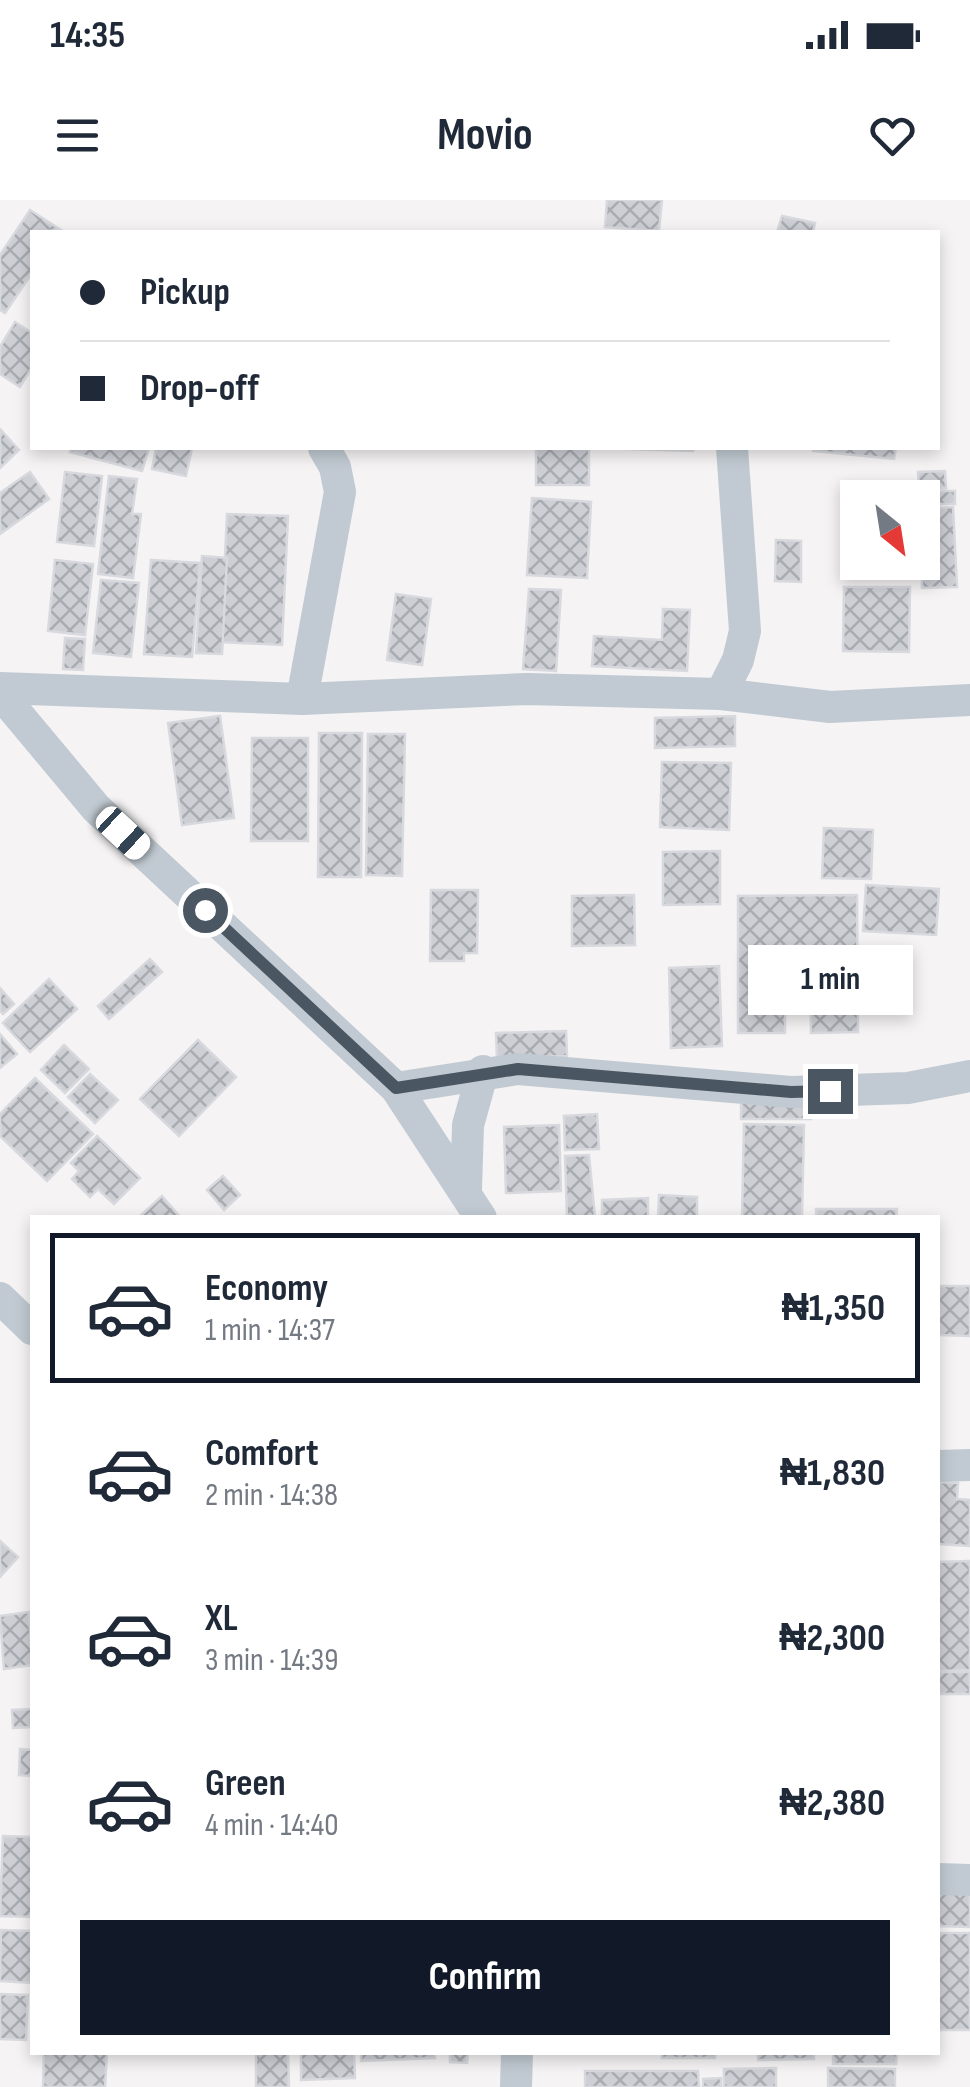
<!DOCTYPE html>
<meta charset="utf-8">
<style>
body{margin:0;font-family:"Sofia Sans Condensed",sans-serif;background:#f6f6f7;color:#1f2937;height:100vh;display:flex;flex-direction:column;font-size:38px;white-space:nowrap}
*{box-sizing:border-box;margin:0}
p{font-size:32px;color:#747a83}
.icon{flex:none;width:55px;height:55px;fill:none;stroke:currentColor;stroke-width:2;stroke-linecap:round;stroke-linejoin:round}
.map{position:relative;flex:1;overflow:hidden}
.details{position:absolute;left:30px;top:1015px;width:910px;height:840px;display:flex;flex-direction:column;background:#fff;border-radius:0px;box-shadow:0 5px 15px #0003}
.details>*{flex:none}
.guide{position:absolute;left:30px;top:30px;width:910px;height:220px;border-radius:0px;box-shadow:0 5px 15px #0003;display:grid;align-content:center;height:220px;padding:0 50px;background:#fff}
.needle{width:65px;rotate:150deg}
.controls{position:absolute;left:840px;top:280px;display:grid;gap:20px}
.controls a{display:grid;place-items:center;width:100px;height:100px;border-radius:0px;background:#fff;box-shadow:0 5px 15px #0003;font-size:50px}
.end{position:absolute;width:45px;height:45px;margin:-22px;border:12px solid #4a5661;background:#fff;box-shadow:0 0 0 5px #fff}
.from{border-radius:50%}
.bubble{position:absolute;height:70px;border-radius:0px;background:#fff;box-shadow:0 5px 15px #0003;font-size:32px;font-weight:700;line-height:70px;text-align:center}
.car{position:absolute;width:30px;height:60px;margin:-30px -15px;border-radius:12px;box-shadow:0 0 8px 2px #0007;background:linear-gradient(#fff 24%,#345 0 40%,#fff 0 76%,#345 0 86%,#fff 0)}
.guide b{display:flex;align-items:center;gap:35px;height:95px;font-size:38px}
.guide b+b{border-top:2px solid #e0e1e3}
.guide i{width:25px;height:25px;background:#1f2937}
ul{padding:18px 0 0;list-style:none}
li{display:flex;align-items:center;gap:30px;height:150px;margin:0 20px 15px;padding:0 30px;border:5px solid transparent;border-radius:0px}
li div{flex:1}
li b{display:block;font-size:38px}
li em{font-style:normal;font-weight:700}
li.active{border-color:#111827}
li>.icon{width:90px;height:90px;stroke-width:1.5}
.button{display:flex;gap:20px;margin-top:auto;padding:20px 50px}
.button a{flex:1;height:115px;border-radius:0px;background:#111827;color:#fff;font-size:40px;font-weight:700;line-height:115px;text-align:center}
.status{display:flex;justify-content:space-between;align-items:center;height:70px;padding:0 50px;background:#fff;direction:ltr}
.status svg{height:28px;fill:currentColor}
header{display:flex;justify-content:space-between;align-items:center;height:130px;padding:0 50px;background:#fff;font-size:45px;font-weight:700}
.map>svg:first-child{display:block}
</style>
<div class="status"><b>14:35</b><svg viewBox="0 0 49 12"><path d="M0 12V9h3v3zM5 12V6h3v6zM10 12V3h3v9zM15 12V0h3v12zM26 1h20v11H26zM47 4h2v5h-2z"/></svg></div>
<header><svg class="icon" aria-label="menu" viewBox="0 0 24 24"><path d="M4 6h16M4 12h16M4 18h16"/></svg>Movio<svg class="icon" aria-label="heart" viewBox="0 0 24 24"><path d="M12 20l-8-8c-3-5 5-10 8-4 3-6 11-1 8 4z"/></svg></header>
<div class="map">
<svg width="970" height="1887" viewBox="0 0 970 1887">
<defs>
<pattern id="building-cross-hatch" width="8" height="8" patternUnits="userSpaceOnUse" patternTransform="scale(2.5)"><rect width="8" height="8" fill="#cdcfd5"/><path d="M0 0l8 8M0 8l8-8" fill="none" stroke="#a8abb0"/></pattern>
</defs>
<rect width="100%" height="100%" fill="#f5f3f3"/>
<!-- building -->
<g fill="url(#building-cross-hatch)" stroke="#d7d9de" stroke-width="2.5">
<path d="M607 0H662L659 31 605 27Z"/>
<path d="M30 10 61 30 32 32V73L5 113 0 110V55Z"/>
<path d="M782 16 815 23 813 32H777Z"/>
<path d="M15 122 32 133V167L20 187 0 174V147Z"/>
<path d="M0 229 19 250 0 268Z"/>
<path d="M71 248H149L142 271 70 252Z"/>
<path d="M156 248H192L186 276 152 269Z"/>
<rect x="536" y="248" width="53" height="37"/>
<path d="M599 248H693V251Z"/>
<path d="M814 248H896L894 259 813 251Z"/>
<path d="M945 271 946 288 919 289 918 272Z"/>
<path d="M30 272 49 299 0 334V293Z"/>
<path d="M65 272 102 276 94 346 57 342Z"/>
<path d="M109 276 137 279 132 314H141L133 378 98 374Z"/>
<rect x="924" y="291" width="31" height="13"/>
<path d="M532 298 591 302 587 378 527 375Z"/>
<path d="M953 307 957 387 922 388V309Z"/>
<path d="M227 314 288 316 282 445 221 442Z"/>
<path d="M776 340 801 341V382L775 381Z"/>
<path d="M202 356 227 358 222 454 196 453Z"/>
<path d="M55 360 93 364 85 435 48 431Z"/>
<path d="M151 360 200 363 192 457 144 454Z"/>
<path d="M101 380 139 383 131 457 93 453Z"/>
<path d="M844 387H910L909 452 843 451Z"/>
<path d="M529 389 561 390 556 471 523 469Z"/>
<path d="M396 394 431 399 422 465 387 460Z"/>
<path d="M663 409 690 410 687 471 592 466 594 436 662 440Z"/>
<path d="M65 438 85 439 83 470 63 469Z"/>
<path d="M220 516 234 618 182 625 168 523Z"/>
<path d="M735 516V546L655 548V518Z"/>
<path d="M319 533H362L361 677H318Z"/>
<path d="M368 534H405L402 676 366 675Z"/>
<path d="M252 538H308V641H251Z"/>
<path d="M662 562 731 563 729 630 660 627Z"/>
<path d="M824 628 873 630 871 679 822 678Z"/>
<path d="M720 651V704L663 705V652Z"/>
<path d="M866 685 939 689 936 735 863 731Z"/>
<path d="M431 690H478L477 753H464V761H430Z"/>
<path d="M634 695 635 745 572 746V696Z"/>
<path d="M857 695 858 832 811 833 810 746H785V833H738V696Z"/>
<path d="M150 759 162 772 109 819 98 806Z"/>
<path d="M719 766 722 846 671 848 669 768Z"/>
<path d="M49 779 77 809 30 852 3 823Z"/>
<path d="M0 788 14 804 3 814 0 811Z"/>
<path d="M566 831 567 856 497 858 496 833Z"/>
<path d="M0 834 17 854 0 868Z"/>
<path d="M198 840 236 877 179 936 140 899Z"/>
<path d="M64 845 89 869 65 893 41 870Z"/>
<path d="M90 874 118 900 95 923 68 897Z"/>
<path d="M35 878 93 934 47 981 0 936V914Z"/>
<rect x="741" y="896" width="70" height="23"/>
<path d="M597 914 599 949 565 950 564 916Z"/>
<path d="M744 924 804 925 802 1018H742Z"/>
<path d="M559 925 561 991 506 993 504 927Z"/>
<path d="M97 936 140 978 114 1004 98 989 90 997 72 979 79 971 71 963Z"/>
<path d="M589 955 595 1017 567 1018 565 956Z"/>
<path d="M223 976 240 995 224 1010 207 990Z"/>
<path d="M659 995 697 997V1018H658Z"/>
<path d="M162 996 181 1018H138Z"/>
<path d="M648 998V1018H602V1000Z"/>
<path d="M816 1009H897L896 1018H816Z"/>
<path d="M938 1086H970V1136L938 1135Z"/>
<path d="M938 1282 958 1283 957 1299 970 1300V1346L938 1344Z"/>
<path d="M0 1341 18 1357 0 1377Z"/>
<path d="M970 1361V1470L938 1471V1362Z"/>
<path d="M29 1412 32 1465 4 1469 0 1416Z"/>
<rect x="938" y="1472" width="32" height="22"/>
<path d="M32 1509V1527L13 1528 12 1510Z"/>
<path d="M20 1549 32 1550V1576L19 1575Z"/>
<path d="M3 1636 32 1637V1717L0 1716Z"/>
<path d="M938 1691 970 1692V1727L938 1726Z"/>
<path d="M1 1730 32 1731V1783L0 1781Z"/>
<rect x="938" y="1733" width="32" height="97"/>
<path d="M0 1794 28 1795 26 1840 0 1839Z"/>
<path d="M44 1852H107L105 1887H43Z"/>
<path d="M256 1852H288L289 1887H256Z"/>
<path d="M301 1852H354L355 1878 301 1880Z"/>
<path d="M361 1852H434L435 1858 361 1861Z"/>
<path d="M450 1852H468L467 1863 450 1862Z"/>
<rect x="662" y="1852" width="53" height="6"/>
<path d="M758 1852H814V1859L758 1860Z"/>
<path d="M833 1852H897L896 1864H833Z"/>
<path d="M776 1868V1887H724V1869Z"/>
<path d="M828 1868 895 1869V1887H828Z"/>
<path d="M585 1871H698L699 1887H585Z"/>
<path d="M721 1878V1887H703V1879Z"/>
</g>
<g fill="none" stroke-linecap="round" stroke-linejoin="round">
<!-- street -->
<g stroke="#c1cad2" stroke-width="32">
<path d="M0 488 302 499 527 489 721 494 830 507 970 500"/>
<path d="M0 493 96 608 396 888 481 1018"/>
<path d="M721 494 738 460 745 431 732 248"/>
<path d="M302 499 340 292 335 267 324 248"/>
<path d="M396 888 518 869 791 892 908 888 970 876"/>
<path d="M466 989 468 925 483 871"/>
<path d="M0 1098 32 1129"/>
<path d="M938 1266 970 1265"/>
<path d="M938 1679 970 1680"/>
<path d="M516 1887 517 1852"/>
</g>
</g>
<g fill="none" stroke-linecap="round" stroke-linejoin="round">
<!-- route -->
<path stroke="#4a5661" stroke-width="12" d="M205 710 396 888 518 869 791 892 830 891"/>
</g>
</svg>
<div class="controls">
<a><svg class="needle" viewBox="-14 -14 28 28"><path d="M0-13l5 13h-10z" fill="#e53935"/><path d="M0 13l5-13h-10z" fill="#747a83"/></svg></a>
</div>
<i class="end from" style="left:205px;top:710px"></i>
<i class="end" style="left:830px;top:891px"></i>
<div class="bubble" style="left:748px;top:745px;width:165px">1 min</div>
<i class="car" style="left:123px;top:633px;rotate:133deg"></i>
<div class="guide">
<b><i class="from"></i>Pickup</b>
<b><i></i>Drop-off</b>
</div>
<section class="details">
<ul>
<li class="active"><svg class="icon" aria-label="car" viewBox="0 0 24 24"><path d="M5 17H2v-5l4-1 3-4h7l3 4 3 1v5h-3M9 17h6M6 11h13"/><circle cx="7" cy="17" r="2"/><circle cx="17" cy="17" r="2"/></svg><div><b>Economy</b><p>1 min · 14:37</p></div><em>₦1,350</em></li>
<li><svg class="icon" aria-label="car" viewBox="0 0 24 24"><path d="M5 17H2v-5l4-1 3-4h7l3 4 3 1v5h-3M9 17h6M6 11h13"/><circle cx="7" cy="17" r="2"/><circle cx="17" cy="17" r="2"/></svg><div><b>Comfort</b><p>2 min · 14:38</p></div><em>₦1,830</em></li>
<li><svg class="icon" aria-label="car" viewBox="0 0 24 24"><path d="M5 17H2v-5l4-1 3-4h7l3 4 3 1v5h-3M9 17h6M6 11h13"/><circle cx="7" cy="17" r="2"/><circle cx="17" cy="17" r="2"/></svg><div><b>XL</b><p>3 min · 14:39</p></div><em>₦2,300</em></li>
<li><svg class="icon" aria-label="car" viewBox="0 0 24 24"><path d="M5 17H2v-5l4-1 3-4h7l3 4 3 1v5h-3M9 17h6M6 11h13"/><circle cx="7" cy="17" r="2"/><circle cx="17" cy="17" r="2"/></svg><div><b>Green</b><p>4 min · 14:40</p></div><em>₦2,380</em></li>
</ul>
<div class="button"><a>Confirm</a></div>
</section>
</div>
